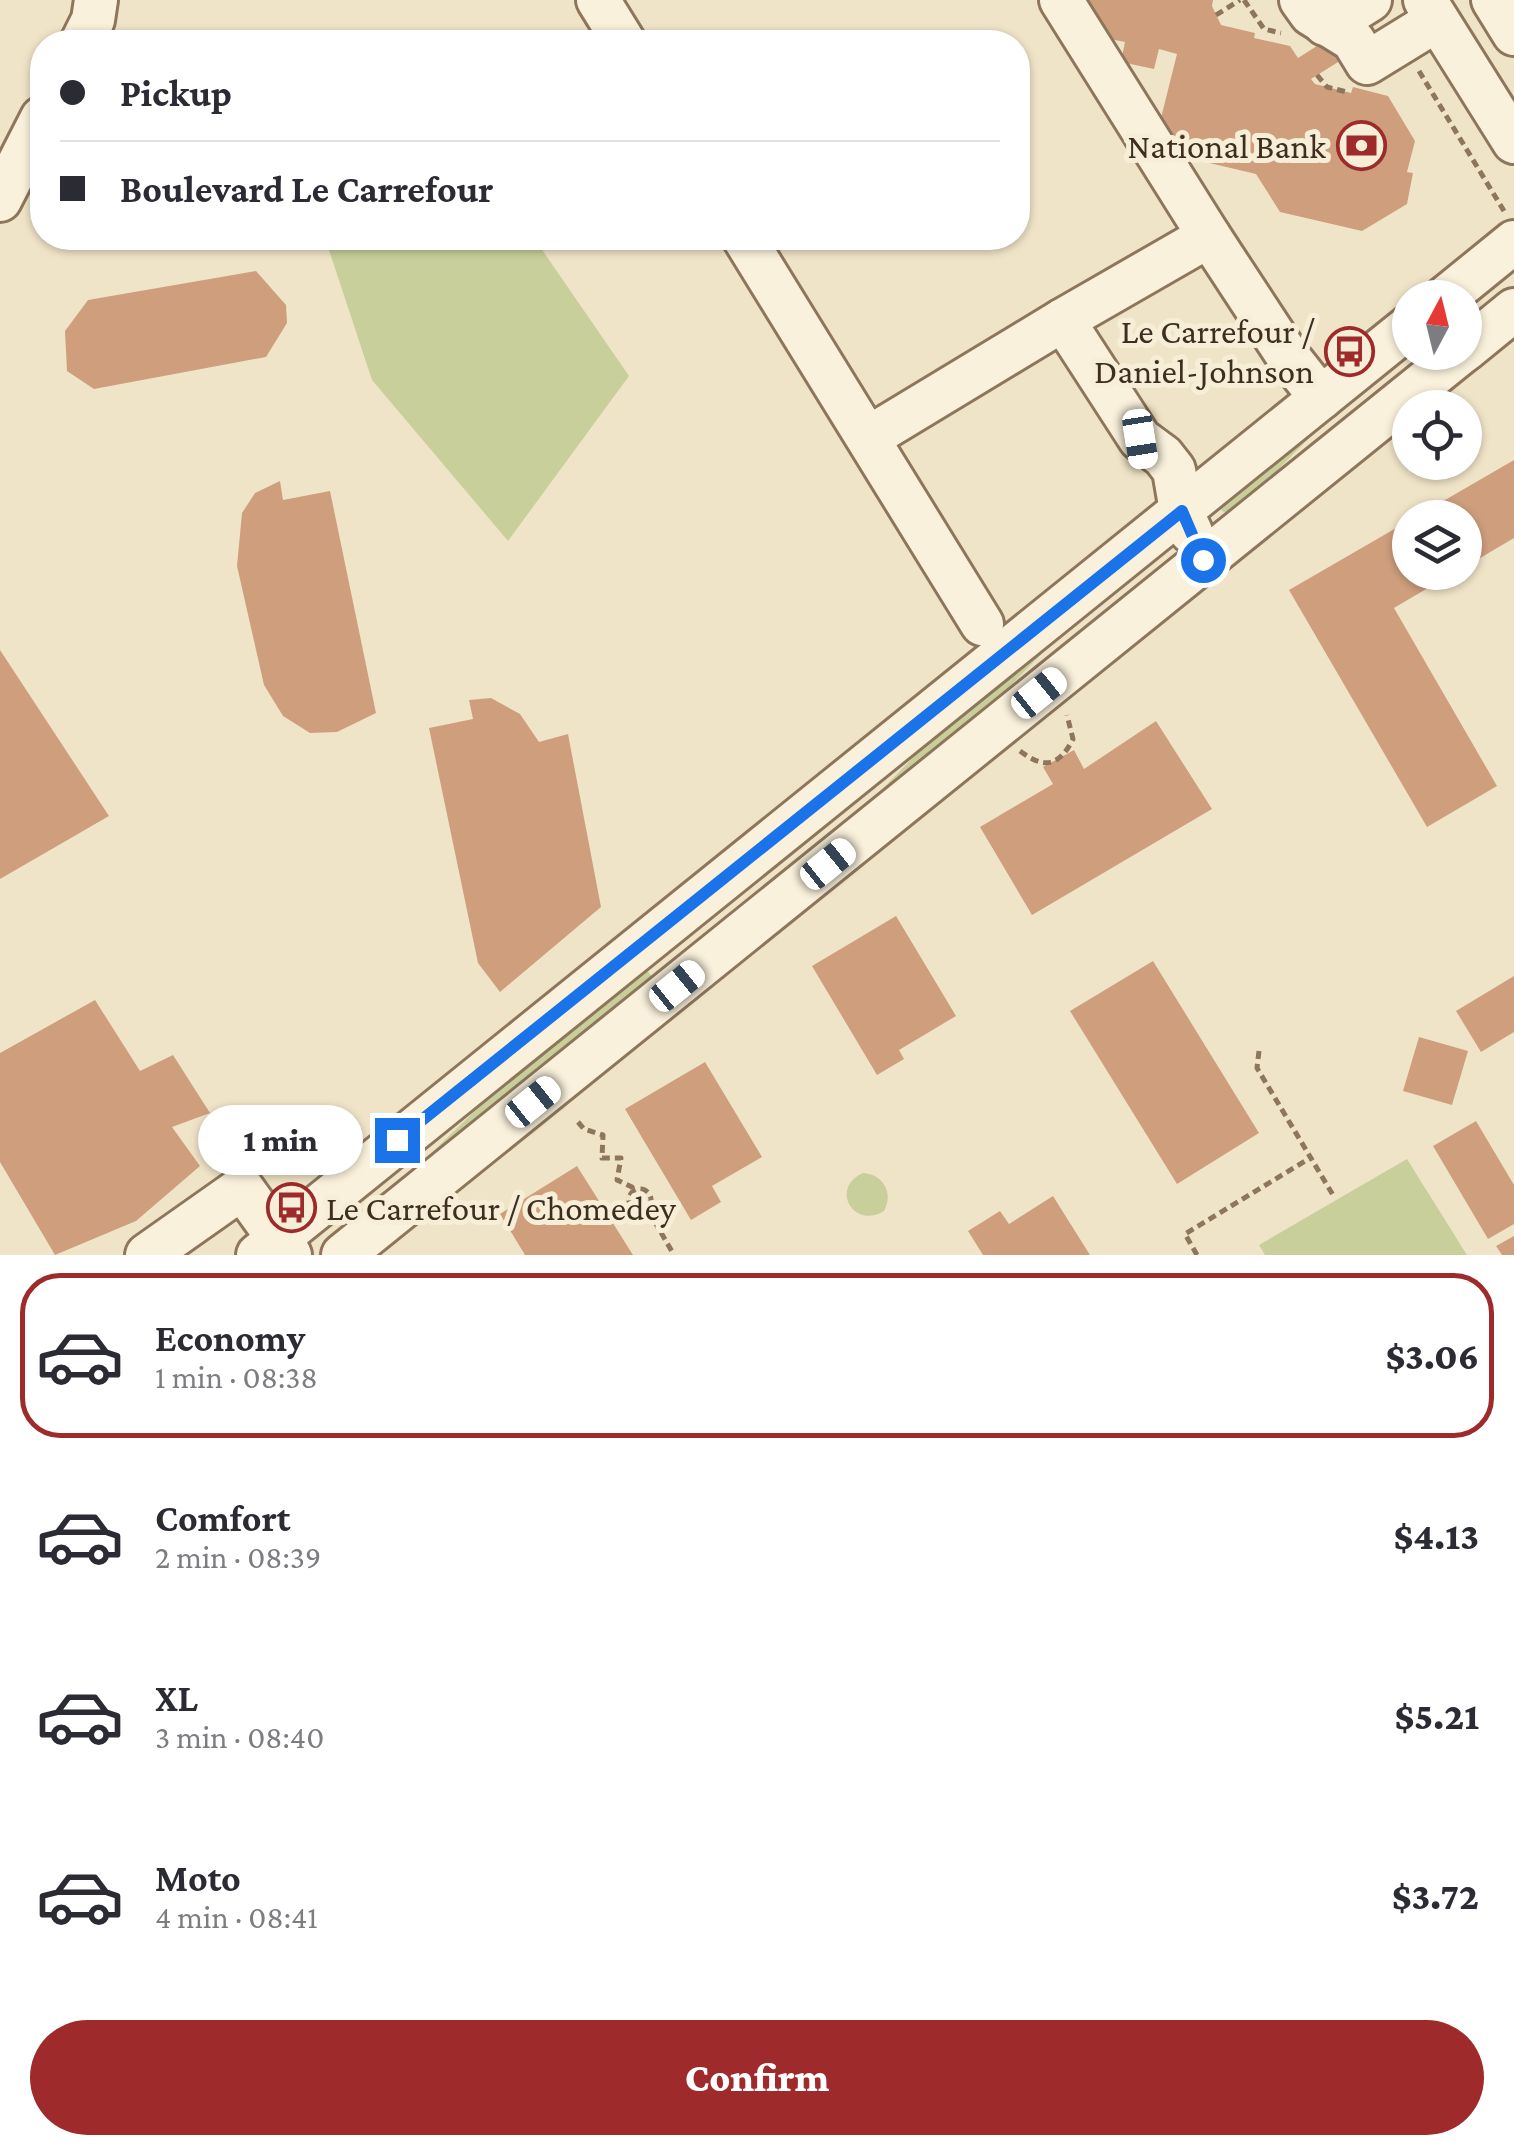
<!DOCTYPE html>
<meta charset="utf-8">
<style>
body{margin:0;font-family:"Crimson Pro",serif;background:#f7f7f7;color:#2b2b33;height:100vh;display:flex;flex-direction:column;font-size:38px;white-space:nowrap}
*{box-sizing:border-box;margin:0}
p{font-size:32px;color:#7c7c81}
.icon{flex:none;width:55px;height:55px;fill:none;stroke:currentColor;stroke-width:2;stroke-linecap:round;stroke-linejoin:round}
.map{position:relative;height:1255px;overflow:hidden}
.sheet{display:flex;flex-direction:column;background:#fff;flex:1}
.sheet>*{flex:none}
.banner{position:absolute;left:30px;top:30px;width:1000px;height:220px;border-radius:40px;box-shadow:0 2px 8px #0004;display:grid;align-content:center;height:220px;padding:0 30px;background:#fff}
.needle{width:65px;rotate:7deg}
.controls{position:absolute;left:1392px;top:280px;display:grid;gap:20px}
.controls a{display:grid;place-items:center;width:90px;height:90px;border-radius:50%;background:#fff;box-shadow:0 2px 8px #0004;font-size:50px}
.end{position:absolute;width:45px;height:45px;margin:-22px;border:12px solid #1a73e8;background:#fff;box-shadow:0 0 0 5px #fff}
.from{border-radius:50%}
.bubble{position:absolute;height:70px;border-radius:35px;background:#fff;box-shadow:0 2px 8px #0004;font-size:32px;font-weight:800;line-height:70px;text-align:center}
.car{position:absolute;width:30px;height:60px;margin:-30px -15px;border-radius:12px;box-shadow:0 0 8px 2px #0007;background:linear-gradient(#fff 24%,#345 0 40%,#fff 0 76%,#345 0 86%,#fff 0)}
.banner b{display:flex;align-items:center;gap:35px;height:95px;font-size:38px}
.banner b+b{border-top:2px solid #e1e1e2}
.banner i{width:25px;height:25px;background:#2b2b33}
ul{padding:18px 0 0;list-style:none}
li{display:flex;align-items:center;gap:30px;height:165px;margin:0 20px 15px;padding:0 10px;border:5px solid transparent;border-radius:40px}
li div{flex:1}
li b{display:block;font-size:38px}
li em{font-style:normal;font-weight:800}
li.active{border-color:#9e2a2b}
li>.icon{width:90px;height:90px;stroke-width:1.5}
.action{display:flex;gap:20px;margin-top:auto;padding:20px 30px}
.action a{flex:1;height:115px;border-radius:60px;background:#9e2a2b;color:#fff;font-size:40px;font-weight:800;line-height:115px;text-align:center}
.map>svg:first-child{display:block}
</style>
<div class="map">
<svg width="1514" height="1255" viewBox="0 0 1514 1255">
<rect width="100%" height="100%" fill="#f0e4c8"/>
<!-- green -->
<g fill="#c9cf9b">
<path d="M325 238H534L629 376 508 541 372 380Z"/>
<path d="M1313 427 1316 431 1250 498 1229 514 1222 511 1220 506Z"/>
<path d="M1060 635 968 729 855 817 947 723Z"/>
<path d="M644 967 655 980 423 1167 420 1164 514 1073Z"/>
<path d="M1407 1159 1467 1255H1265L1259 1245Z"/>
<path d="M863 1173C883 1174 894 1193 884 1211 854 1230 829 1188 863 1173Z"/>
</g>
<!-- building -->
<g fill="#cf9f7d">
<path d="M1081 0H1213L1212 6 1221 25 1255 33 1254 38 1290 46 1298 58 1331 37 1343 59 1311 79 1315 84 1351 93 1353 87 1388 96 1415 141 1407 172 1413 173 1407 204 1362 231 1280 212 1256 174 1184 157 1161 118 1177 54 1159 49 1154 69 1121 62 1125 42 1105 38Z"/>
<path d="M256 271 286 305 287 323 266 357 94 389 67 371 65 331 88 300Z"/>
<path d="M1514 460V538L1465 567V518H1414Z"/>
<path d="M280 481 283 500 330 491 376 713 337 732 310 733 283 716 264 685 237 566 242 513 255 493Z"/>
<path d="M1410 520V572H1455L1394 608 1497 786 1427 827 1289 590Z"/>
<path d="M0 650 109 816 0 879Z"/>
<path d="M491 698 520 714 539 742 568 734 601 907 500 992 478 963 429 728 473 719 469 700Z"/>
<path d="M1156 721 1212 809 1032 915 980 827 1053 784 1043 767 1074 750 1084 769Z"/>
<path d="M896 916 956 1016 899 1050 904 1059 877 1075 812 966Z"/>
<path d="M1153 961 1259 1133 1177 1184 1070 1011Z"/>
<path d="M1514 976V1032L1481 1052 1456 1011Z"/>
<path d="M95 1000 140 1071 173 1055 210 1113 172 1127 200 1166 136 1221 55 1255 0 1162V1053Z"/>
<path d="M1419 1037 1468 1051 1452 1105 1403 1091Z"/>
<path d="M705 1062 762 1157 712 1186 721 1202 691 1220 625 1109Z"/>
<path d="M1476 1121 1514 1185V1224L1488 1239 1433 1146Z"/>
<path d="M577 1166 633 1255H525L500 1214Z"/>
<path d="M1053 1196 1090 1255H983L968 1231 1000 1211 1009 1224Z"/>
<path d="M1514 1236V1255H1502L1496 1246Z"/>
</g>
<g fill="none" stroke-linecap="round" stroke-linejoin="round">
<defs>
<g id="minor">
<path d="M598 0 624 42"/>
<path d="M1061 0 1209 236"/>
<path d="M1301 0 1311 14 1353 40 1367 63 1437 20"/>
<path d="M1425 0 1514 142"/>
<path d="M1493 0 1514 34"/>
<path d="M1325 24 1343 17 1370 0"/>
<path d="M82 42 93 20 96 0"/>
<path d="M0 200 42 118"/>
<path d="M744 238 982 624"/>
<path d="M1445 298 1514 242"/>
<path d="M1465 350 1514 310"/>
<path d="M868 438 1063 320"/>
<path d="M1191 532 1181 511 1174 470 1163 456 1140 439 1063 320 1209 236 1287 355 1321 398"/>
<path d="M147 1255 242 1188 290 1255"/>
<path d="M258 1255 1410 326"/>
<path d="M343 1255 1462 352"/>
</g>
</defs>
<!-- minor casing -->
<use href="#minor" stroke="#8d765c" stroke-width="48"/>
<!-- path -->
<g stroke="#8d765c" stroke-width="5" stroke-dasharray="8 5" stroke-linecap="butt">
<path d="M1244 0 1264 29 1281 33"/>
<path d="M1216 15 1240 0"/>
<path d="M1419 71 1504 211"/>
<path d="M1317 75 1327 87 1347 92"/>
<path d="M1020 751C1044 769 1059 767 1073 739L1067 715"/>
<path d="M1259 1051 1257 1068 1333 1195"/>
<path d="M578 1122 584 1129 603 1135 602 1158H621L617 1180 632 1187 634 1191"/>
<circle cx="640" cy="1200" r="11"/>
<path d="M648 1210 674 1255"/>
<path d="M1197 1255 1185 1234 1310 1158"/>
</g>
<!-- minor -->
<use href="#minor" stroke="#faf1dc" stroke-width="42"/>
</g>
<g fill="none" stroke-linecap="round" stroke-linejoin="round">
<!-- route -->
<path stroke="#1a73e8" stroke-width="12" d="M397 1140 1182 511 1203 560"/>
</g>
<!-- icons -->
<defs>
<symbol id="bank-ring" viewBox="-11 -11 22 22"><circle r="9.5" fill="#f7eed8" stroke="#9e2a2b" stroke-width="1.5"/><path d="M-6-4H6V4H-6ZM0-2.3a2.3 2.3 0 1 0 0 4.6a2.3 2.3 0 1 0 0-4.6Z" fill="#9e2a2b"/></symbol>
<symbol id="bus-ring" viewBox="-11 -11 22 22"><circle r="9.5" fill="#f7eed8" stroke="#9e2a2b" stroke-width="1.5"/><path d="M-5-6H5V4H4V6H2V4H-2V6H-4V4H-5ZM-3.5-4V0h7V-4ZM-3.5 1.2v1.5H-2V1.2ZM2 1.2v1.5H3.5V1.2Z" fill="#9e2a2b"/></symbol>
</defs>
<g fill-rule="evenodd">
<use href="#bank-ring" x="1334" y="118" width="55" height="55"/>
<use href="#bus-ring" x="1322" y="324" width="55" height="55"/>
<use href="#bus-ring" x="264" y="1180" width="55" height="55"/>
</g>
<g text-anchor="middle" stroke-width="10" stroke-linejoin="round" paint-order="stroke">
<!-- poi labels -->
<g font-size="35" fill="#3d2e20" stroke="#f7eed8" text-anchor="end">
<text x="1326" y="158">National Bank</text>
<text x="1314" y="343">Le Carrefour /<tspan x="1314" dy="40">Daniel-Johnson</tspan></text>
<text x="326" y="1220" text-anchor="start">Le Carrefour / Chomedey</text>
</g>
</g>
</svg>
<div class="controls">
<a><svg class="needle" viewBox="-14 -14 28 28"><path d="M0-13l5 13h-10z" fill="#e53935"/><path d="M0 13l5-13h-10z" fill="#7c7c81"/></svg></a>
<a><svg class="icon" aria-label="locate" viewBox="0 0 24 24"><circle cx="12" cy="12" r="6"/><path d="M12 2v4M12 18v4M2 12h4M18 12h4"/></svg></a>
<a><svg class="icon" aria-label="layers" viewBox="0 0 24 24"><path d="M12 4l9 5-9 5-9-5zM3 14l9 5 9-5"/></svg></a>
</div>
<i class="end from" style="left:1203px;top:560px"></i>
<i class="end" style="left:397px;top:1140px"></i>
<div class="bubble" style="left:198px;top:1105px;width:165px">1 min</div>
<i class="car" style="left:1140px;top:439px;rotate:171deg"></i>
<i class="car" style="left:1039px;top:693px;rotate:51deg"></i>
<i class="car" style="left:828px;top:864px;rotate:51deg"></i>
<i class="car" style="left:677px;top:986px;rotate:51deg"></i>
<i class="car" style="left:533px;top:1102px;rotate:51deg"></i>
<div class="banner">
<b><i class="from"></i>Pickup</b>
<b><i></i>Boulevard Le Carrefour</b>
</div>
</div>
<section class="sheet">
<ul>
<li class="active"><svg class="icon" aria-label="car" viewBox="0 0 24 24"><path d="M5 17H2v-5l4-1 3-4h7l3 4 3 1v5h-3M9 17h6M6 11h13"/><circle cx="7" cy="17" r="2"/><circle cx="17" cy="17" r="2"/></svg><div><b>Economy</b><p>1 min · 08:38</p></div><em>$3.06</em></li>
<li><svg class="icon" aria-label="car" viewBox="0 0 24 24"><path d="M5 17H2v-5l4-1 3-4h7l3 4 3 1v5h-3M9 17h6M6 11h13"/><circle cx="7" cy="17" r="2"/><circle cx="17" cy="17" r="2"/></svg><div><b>Comfort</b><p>2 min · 08:39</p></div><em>$4.13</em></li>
<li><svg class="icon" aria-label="car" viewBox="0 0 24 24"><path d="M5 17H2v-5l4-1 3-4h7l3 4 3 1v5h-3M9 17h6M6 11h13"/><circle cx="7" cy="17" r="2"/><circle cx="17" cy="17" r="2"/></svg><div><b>XL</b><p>3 min · 08:40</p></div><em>$5.21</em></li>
<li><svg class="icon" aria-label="car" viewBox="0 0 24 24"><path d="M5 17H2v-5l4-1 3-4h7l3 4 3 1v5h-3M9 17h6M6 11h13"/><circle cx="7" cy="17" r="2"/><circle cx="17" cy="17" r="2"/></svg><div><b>Moto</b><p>4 min · 08:41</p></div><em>$3.72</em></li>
</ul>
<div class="action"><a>Confirm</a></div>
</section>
